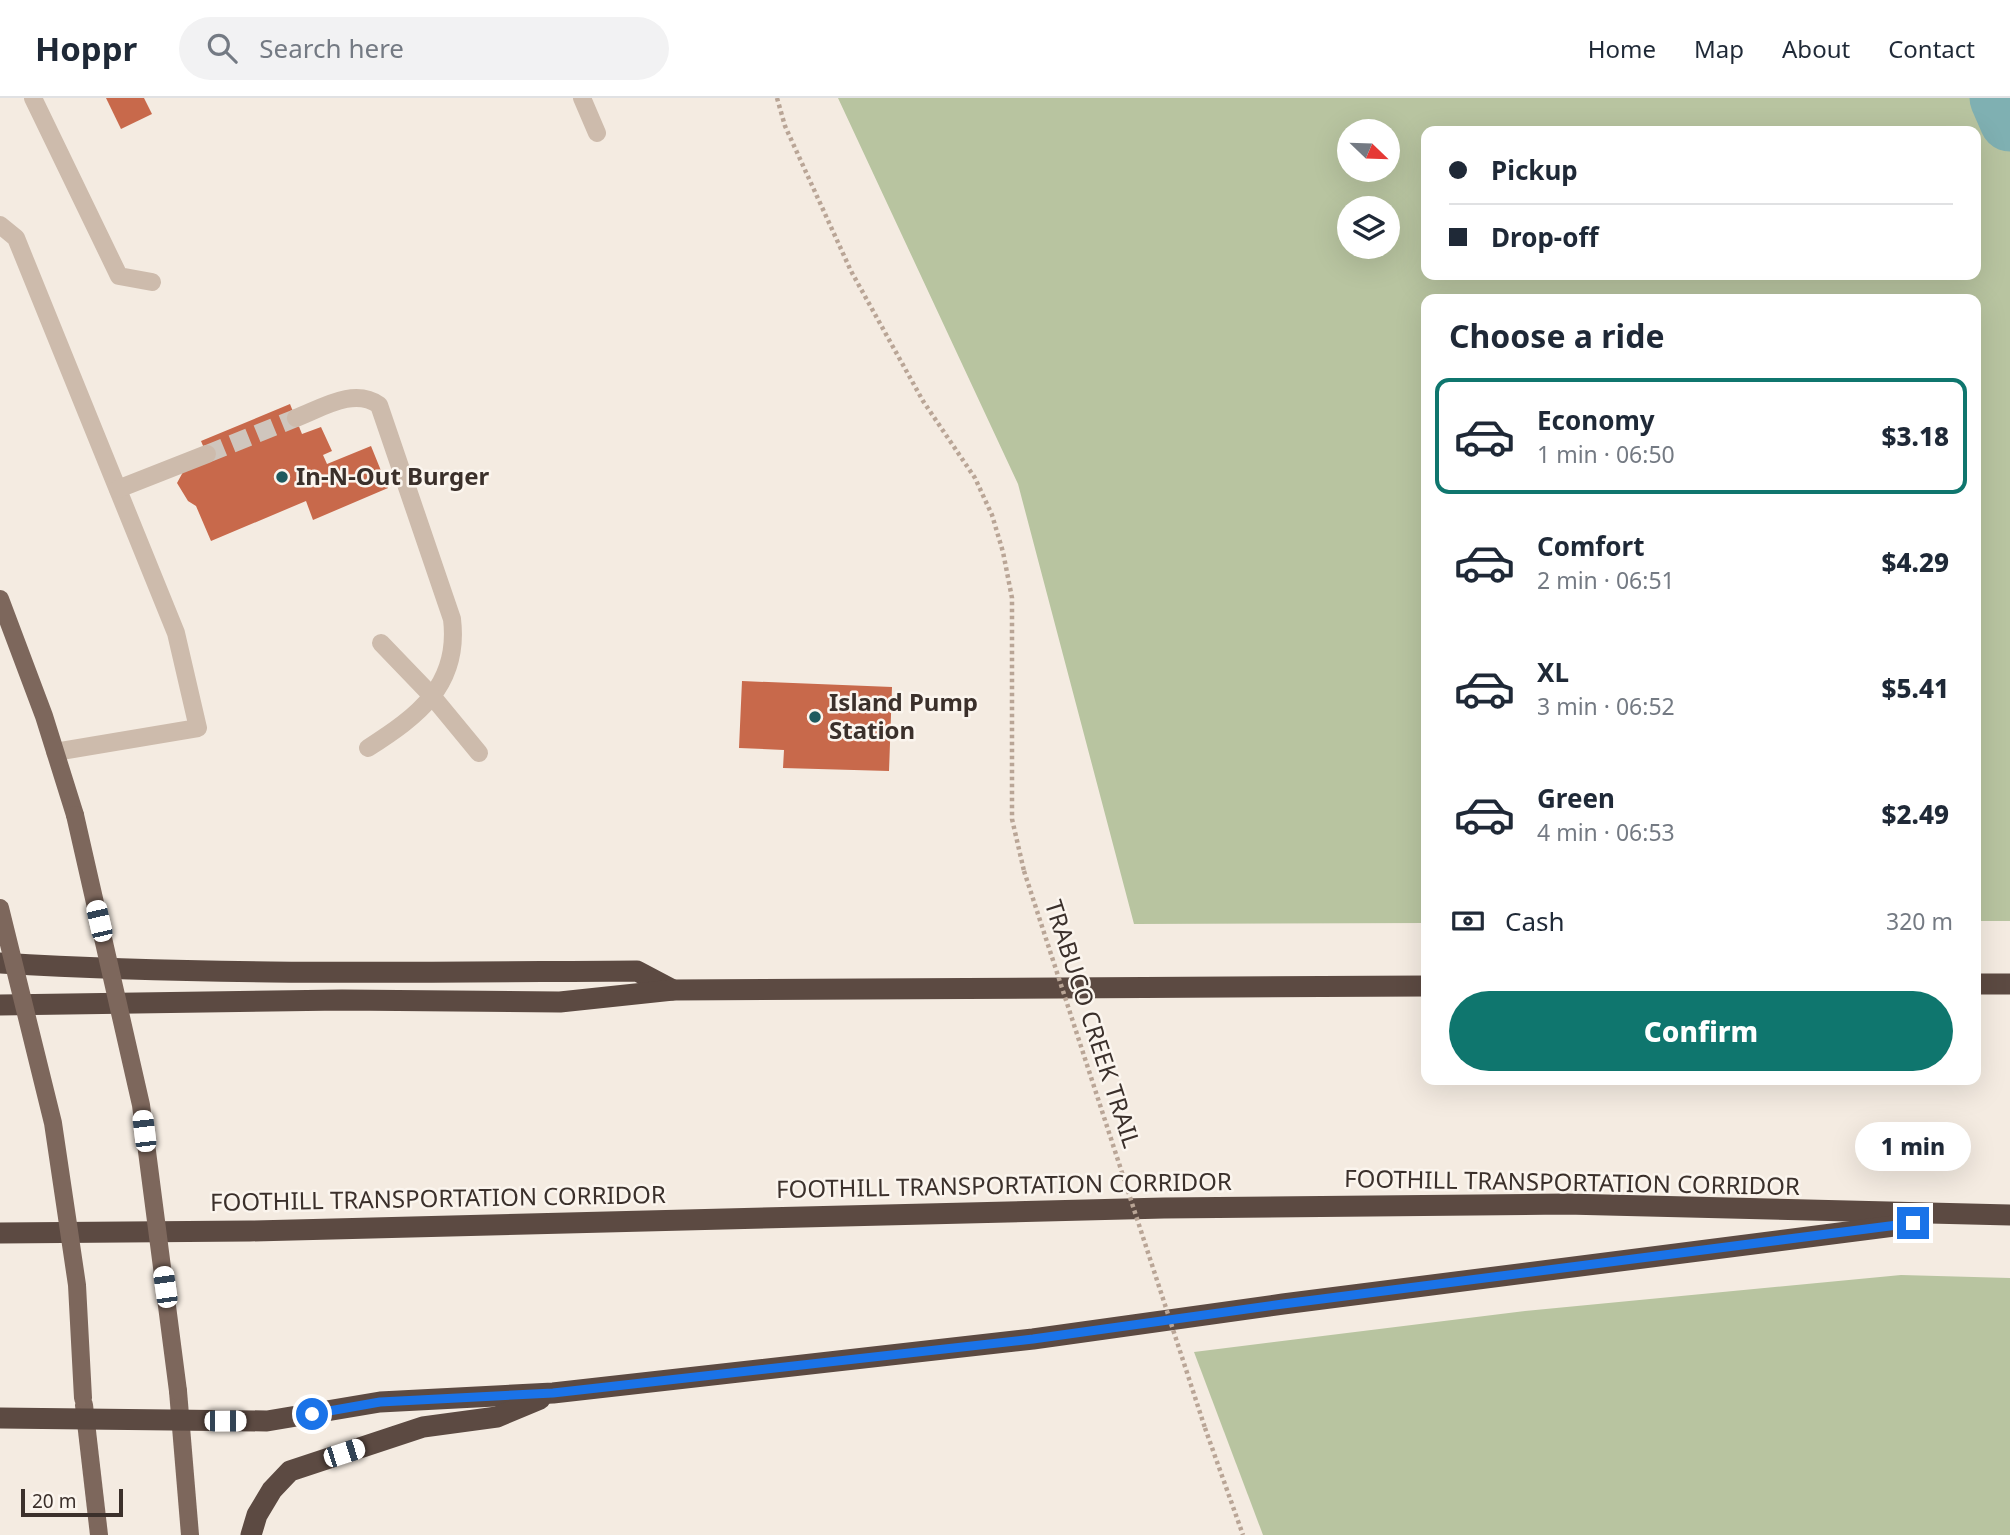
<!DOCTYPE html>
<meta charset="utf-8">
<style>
body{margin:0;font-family:"Noto Sans",sans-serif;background:#f2f2f3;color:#1f2937;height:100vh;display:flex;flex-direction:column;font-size:26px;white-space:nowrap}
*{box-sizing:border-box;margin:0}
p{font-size:23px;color:#747a83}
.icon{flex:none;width:38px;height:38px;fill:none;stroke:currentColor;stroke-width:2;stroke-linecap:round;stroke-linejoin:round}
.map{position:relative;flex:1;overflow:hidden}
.panel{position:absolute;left:1421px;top:196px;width:560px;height:791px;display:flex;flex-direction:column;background:#fff;border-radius:14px;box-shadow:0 7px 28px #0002}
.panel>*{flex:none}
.hud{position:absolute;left:1421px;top:28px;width:560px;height:154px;border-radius:14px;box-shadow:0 7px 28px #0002;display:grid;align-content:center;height:154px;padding:0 28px;background:#fff}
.needle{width:46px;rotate:113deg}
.buttons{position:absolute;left:1337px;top:21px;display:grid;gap:14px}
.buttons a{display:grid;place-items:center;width:63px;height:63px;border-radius:50%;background:#fff;box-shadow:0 7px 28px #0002;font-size:35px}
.scale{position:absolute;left:21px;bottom:18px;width:102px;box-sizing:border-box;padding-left:7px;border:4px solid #3b302b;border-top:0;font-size:19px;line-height:24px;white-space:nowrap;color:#3b302b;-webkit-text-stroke:5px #fbf5ee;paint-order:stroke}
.end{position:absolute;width:32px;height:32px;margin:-16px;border:9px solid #1a73e8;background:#fff;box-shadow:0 0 0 4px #fff}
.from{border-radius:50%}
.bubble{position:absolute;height:49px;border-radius:24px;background:#fff;box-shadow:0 7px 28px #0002;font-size:23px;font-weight:800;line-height:49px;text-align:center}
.car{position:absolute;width:21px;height:42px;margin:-21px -10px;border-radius:9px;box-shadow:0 0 5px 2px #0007;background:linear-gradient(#fff 24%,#345 0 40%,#fff 0 76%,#345 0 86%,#fff 0)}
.hud b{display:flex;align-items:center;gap:24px;height:66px;font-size:26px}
.hud b+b{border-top:2px solid #e0e1e3}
.hud i{width:18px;height:18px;background:#1f2937}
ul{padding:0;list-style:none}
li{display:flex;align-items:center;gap:21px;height:116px;margin:0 14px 10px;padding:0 14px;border:4px solid transparent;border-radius:14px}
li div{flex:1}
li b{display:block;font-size:26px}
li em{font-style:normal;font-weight:800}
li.current{border-color:#0f766e}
li>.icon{width:63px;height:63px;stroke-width:1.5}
h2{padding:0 28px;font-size:32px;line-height:84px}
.pay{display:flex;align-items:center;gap:18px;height:77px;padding:0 28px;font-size:26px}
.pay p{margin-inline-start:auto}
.action{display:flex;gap:14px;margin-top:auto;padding:14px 28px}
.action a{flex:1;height:80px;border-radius:42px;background:#0f766e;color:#fff;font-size:28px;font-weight:800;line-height:80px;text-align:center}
header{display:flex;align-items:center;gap:42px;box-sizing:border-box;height:98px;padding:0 35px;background:#fff;border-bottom:2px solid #e0e1e3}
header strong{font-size:33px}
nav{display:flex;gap:38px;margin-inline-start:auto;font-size:24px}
.search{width:490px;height:63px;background:#f2f2f3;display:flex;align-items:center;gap:18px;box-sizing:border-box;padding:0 24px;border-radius:38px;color:#747a83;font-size:26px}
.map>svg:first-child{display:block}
</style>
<header>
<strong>Hoppr</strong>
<div class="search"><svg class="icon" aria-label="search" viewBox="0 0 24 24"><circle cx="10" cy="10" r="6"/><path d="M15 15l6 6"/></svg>Search here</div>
<nav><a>Home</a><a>Map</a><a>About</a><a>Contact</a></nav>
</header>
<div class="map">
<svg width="2010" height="1437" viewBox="0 0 2010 1437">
<rect width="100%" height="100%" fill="#f4ebe1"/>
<!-- green -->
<g fill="#b8c4a0" fill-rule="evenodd">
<path d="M838 0H2010V823H1976V201H1426V825L1134 826 1018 386ZM1349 33H1388V72H1349ZM1426 33H1976V177H1426ZM1349 110H1388V149H1349Z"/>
<path d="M1901 1177 2010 1180V1437H1263L1194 1254 1525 1213Z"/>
</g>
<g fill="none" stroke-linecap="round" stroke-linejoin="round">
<!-- river -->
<path stroke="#7fb0b2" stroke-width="61" d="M2000 0 2010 23"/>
</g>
<!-- building -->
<g fill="#c8694b">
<path d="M106 0H144L152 16 121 31Z"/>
<path d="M290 306 302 336 321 329 332 353 323 357 327 366 371 348 388 390 313 422 306 403 211 443 196 408 188 403 177 385 183 374 209 362 201 343Z"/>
<path d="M742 583 892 589 889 673 783 670 784 652 739 650Z"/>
</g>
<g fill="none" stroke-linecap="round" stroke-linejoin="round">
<!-- minor-tunnel -->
<path stroke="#cfc6bd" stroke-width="18" stroke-dasharray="18 9" stroke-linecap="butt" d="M207 356 296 320"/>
<!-- path -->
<g stroke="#b9a596" stroke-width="4.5" stroke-dasharray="3.5 3.5" stroke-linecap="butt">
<path d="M777 0 785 28 851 173 923 303 975 380 992 417 1003 454 1012 500V721L1024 773"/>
<path d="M1205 1330 1243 1437"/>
</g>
<!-- minor -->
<g stroke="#cdbbac" stroke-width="18">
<path d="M33 0 119 178 152 184"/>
<path d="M582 0 597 35"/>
<path d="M0 127 16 140 176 535 198 630 55 654"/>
<path d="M296 320C322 310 354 289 379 307L452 521C460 587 418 618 368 650"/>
<path d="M118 391 207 356"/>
<path d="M381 545 432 598 479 655"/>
</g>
<!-- major -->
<g stroke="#7d675c" stroke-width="18">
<path d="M0 501 44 618 75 717"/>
<path d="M178 1293 190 1437"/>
<path d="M84 1307 99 1437"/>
</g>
<!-- highway -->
<g stroke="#5c4a42" stroke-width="21">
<path d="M0 865C212 878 425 874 637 873L673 892"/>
<path d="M1976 886H2010"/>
<path d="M0 907 342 902 560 904 673 892 1426 888"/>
<path d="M0 1135 250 1133 1164 1110 1566 1106 2010 1117"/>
<path d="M0 1320 267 1323 380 1304 553 1295 1033 1241 1283 1206 1902 1127"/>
<path d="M251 1437 257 1417 272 1392 290 1373 423 1329 497 1319 540 1301"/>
</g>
<!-- path-bridge -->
<path stroke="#b9a596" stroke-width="4.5" stroke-dasharray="3.5 3.5" stroke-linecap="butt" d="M1024 773 1205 1330"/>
<!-- major-bridge -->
<g stroke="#7d675c" stroke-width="18">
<path d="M75 717 141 1007 178 1293"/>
<path d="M0 810 53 1025 77 1187 83 1300"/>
</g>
</g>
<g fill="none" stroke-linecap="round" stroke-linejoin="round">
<!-- route -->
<path stroke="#1a73e8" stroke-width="9" d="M312 1316 380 1304 553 1295 1033 1241 1283 1206 1913 1125"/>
</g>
<!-- markers -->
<g fill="#1f5a5e" stroke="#fbf5ee" stroke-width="2.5">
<circle cx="282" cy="379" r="7"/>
<circle cx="815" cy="619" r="7"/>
</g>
<g text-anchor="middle" stroke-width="5" stroke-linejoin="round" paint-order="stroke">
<!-- poi labels -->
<g font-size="24" font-weight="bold" fill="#3b302b" stroke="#fbf5ee" text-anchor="start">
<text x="296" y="387">In-N-Out Burger</text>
<text x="829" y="613">Island Pump<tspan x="829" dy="28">Station</tspan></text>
</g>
<!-- street labels -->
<g font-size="24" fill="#3b302b" stroke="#fbf5ee">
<text transform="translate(1092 926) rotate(72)" y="8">TRABUCO CREEK TRAIL</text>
<text transform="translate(1572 1085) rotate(1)" y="8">FOOTHILL TRANSPORTATION CORRIDOR</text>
<text transform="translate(1004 1088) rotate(-1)" y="8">FOOTHILL TRANSPORTATION CORRIDOR</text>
<text transform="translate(438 1101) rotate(-1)" y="8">FOOTHILL TRANSPORTATION CORRIDOR</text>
</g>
</g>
</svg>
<div class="buttons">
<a><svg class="needle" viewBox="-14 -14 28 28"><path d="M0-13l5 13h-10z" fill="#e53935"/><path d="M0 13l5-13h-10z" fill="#747a83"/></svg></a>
<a><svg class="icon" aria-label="layers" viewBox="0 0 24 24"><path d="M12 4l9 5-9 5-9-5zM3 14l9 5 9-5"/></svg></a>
</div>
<div class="scale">20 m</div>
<i class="end from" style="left:312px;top:1316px"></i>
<i class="end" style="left:1913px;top:1125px"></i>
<div class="bubble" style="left:1855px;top:1024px;width:116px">1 min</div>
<i class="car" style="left:99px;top:823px;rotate:347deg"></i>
<i class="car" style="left:144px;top:1033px;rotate:353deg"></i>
<i class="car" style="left:165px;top:1189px;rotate:352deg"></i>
<i class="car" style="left:225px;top:1323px;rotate:90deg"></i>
<i class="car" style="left:344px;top:1355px;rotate:72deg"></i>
<div class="hud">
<b><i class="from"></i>Pickup</b>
<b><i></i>Drop-off</b>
</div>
<section class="panel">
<h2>Choose a ride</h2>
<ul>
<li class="current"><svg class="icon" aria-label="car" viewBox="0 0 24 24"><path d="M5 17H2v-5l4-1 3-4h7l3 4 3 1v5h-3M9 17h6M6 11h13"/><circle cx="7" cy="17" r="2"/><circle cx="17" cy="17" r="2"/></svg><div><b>Economy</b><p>1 min · 06:50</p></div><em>$3.18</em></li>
<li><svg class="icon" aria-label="car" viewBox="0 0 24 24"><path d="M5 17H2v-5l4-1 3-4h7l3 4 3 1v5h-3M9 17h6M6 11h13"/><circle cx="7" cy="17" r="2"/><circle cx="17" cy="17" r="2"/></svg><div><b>Comfort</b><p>2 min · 06:51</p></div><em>$4.29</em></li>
<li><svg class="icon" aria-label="car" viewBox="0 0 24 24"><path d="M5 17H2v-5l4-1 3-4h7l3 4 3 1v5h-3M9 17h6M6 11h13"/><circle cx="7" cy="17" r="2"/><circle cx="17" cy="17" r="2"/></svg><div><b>XL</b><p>3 min · 06:52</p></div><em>$5.41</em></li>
<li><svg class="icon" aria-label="car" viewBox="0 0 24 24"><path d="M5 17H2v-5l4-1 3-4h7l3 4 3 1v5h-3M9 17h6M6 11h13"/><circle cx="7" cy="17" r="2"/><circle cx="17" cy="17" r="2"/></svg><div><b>Green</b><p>4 min · 06:53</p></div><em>$2.49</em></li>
</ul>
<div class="pay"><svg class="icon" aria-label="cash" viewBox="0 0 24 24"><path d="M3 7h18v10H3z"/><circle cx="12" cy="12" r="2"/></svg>Cash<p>320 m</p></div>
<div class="action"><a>Confirm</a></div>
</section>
</div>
